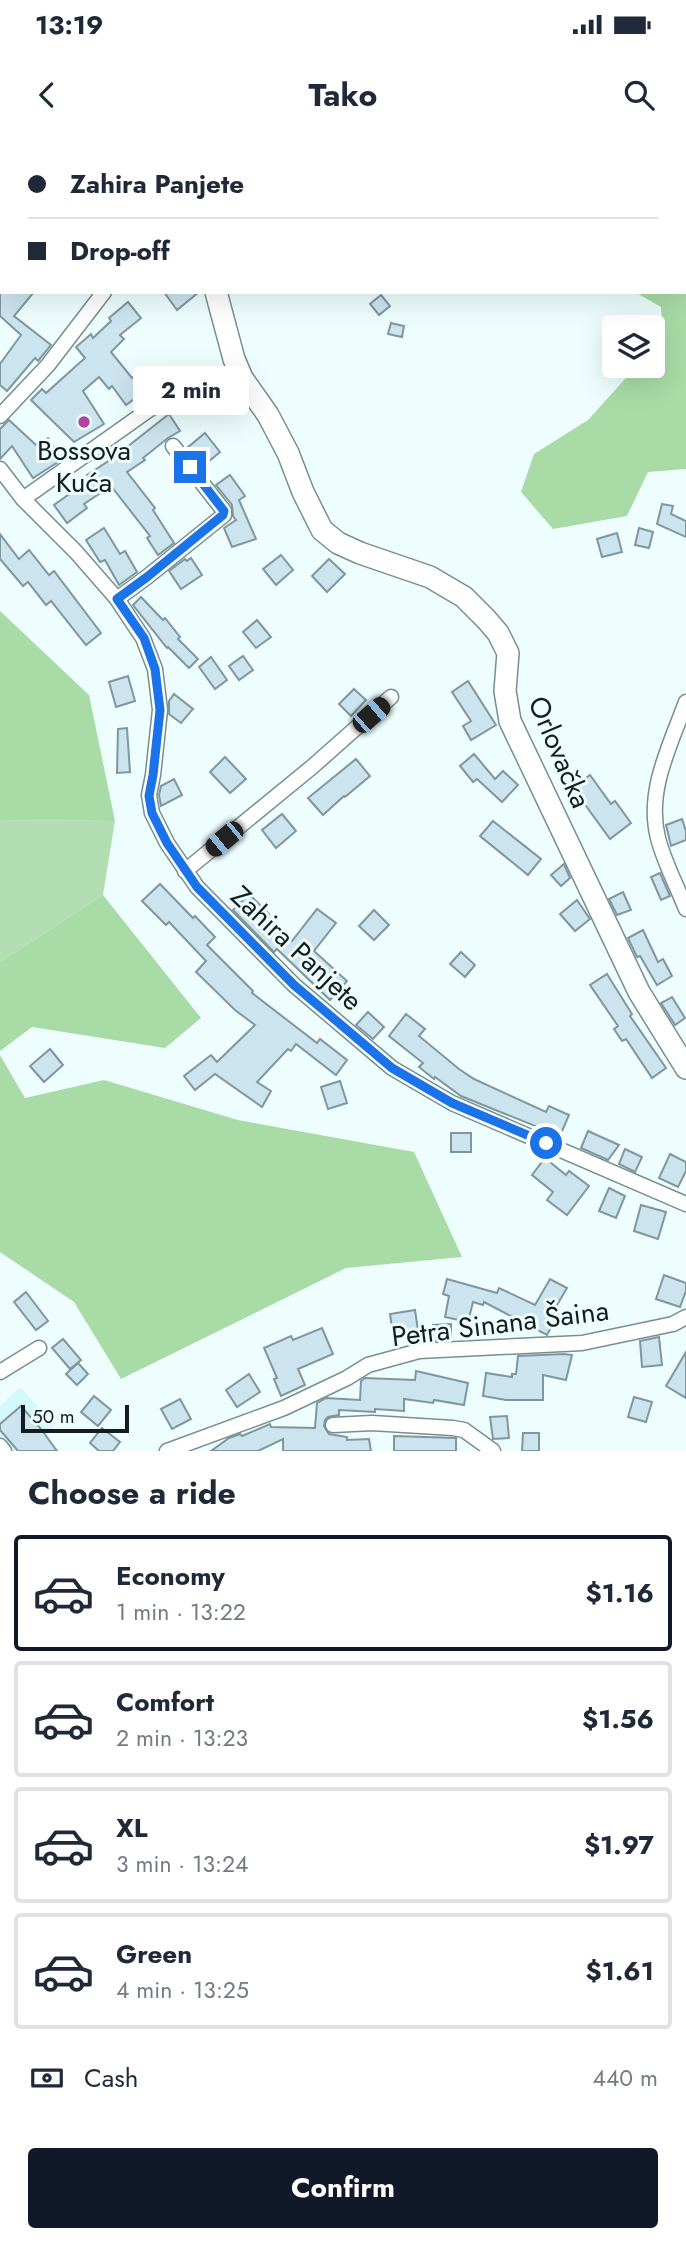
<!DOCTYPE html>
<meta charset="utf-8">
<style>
body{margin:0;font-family:Jost,sans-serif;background:#f2f2f3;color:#1f2937;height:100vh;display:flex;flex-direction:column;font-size:26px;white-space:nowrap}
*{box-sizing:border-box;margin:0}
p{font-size:23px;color:#747a83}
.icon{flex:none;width:38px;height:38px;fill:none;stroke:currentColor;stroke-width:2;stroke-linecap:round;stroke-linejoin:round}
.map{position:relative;height:1311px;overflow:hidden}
.drawer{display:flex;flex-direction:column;background:#fff;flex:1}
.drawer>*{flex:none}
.guide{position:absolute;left:0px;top:0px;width:686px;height:154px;box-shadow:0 7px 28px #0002;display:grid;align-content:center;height:154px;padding:0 28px;background:#fff}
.controls{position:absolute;left:602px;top:175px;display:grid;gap:14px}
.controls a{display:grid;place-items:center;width:63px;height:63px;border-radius:7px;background:#fff;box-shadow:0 7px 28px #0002;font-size:35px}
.scale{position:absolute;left:21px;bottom:18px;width:108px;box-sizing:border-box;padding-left:7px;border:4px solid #131d1d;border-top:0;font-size:19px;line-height:24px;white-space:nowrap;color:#131d1d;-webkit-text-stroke:5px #eefefe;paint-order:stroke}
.end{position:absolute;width:32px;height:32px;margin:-16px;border:9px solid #1a73e8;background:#fff;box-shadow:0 0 0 4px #fff}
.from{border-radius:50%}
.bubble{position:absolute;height:49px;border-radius:7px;background:#fff;box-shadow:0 7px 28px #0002;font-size:23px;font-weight:700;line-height:49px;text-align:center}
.car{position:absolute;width:21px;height:42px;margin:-21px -10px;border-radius:9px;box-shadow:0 0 5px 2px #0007;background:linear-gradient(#222 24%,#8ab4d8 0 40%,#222 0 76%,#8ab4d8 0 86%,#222 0)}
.guide b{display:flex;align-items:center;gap:24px;height:66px;font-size:26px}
.guide b+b{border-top:2px solid #e0e1e3}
.guide i{width:18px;height:18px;background:#1f2937}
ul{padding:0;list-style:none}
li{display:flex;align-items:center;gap:21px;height:116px;margin:0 14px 10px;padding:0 14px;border:4px solid #e0e1e3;border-radius:7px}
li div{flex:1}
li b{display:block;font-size:26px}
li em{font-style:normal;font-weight:700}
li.selected{border-color:#111827}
li>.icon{width:63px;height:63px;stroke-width:1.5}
h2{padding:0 28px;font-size:32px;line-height:84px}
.pay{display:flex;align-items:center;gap:18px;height:77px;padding:0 28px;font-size:26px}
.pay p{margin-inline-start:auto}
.primary-button{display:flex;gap:14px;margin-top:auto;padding:14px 28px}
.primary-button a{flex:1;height:80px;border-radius:7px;background:#111827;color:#fff;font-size:28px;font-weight:700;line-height:80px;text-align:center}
.status{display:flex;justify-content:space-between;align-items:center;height:49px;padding:0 35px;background:#fff;direction:ltr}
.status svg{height:19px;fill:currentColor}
header{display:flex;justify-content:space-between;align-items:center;height:91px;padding:0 28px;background:#fff;font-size:32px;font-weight:700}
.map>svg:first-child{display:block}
</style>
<div class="status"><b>13:19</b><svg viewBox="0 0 49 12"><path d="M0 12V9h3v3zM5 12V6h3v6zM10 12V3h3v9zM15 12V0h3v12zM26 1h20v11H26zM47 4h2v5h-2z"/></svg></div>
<header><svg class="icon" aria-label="back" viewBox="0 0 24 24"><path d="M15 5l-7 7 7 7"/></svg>Tako<svg class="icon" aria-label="search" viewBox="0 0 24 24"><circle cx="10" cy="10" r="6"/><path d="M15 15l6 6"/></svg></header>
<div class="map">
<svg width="686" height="1311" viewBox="0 0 686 1311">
<rect width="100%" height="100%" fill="#eefefe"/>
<!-- built -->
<path fill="#d4f9fa" d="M20 1247 55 1285 27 1311H8L0 1303V1266Z"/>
<!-- green -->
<path fill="#b3deb1" d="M0 680 115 681 103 755 0 822Z"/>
<!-- forest -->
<g fill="#a8dba6">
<path d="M387 0H686V329L648 332 627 376 553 389 521 352 534 314 588 280 635 228 638 226H653V215L663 208 661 167 635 152H684V2H387Z"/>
<path d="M0 471 89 555 115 681 0 680Z"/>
<path d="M103 755 201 878 165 908 32 887 0 911V822Z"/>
<path d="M0 915 25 958 104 940 238 980 414 1012 462 1117 346 1128 121 1239 74 1162 0 1112Z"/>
</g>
<!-- building -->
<g fill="#cce4ee" stroke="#80969f" stroke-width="2">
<path d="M0 152H34L14 176 51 205 38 221 35 218 7 251 0 245V224L21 195 0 176Z"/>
<path d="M164 152H199L177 170Z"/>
<path d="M381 155 390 166 379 175 370 164Z"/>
<path d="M128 162 141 178 120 195 124 199 111 212 132 238 138 233 149 248 126 265 112 246 109 249 99 237 83 251 104 284 74 302 31 260 42 249 46 253 85 218 76 207 91 194 93 198 111 181 109 178Z"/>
<path d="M391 183 404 186 402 197 388 194Z"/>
<path d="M169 274 180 291 168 298 143 318 145 320 127 332 155 368 153 370 174 403 158 415 147 398 150 396 111 346 84 364 87 368 67 383 54 365 90 339 87 335 113 318Z"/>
<path d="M9 280 36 305 48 298 61 320 33 338 12 306 0 319V289Z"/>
<path d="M205 293 220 312 202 327 187 308Z"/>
<path d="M230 335 245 356 239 360 256 399 232 407 224 388 236 380 233 376 232 365 216 345Z"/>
<path d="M662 364 673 366 671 374 686 381V397L657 384Z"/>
<path d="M104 388 120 414 125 411 137 432 119 445 105 420 100 422 86 400Z"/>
<path d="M639 388 653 392 649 408 635 405Z"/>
<path d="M617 393 622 412 602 417 597 399Z"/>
<path d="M0 394 19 419 29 410 49 435 54 431 101 493 86 505 51 461 46 465 28 442 23 446 0 419Z"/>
<path d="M281 415 293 430 276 445 263 429Z"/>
<path d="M191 418 202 435 181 449 169 431 185 419 187 421Z"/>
<path d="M329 419 345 434 327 452 312 436Z"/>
<path d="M141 457 163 480 165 478 180 497 178 499 198 519 189 528 168 507 167 508 133 465Z"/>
<path d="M257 480 271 497 256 508 243 492Z"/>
<path d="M243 516 253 530 239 540 229 526Z"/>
<path d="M211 517 227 540 215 549 199 527Z"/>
<path d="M128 536 135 561 116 567 109 542Z"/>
<path d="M468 541 496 585 471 600 463 586 471 581 452 552Z"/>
<path d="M354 549 366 560 351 576 339 564Z"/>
<path d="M174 554 193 569 181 583 169 574V561Z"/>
<path d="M127 588 130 632 117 633 118 589Z"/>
<path d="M474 614 495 639 503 631 518 645 502 662 477 639 473 642 460 626Z"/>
<path d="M225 617 246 639 230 653 210 632Z"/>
<path d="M356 619 370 636 345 657 344 656 323 675 308 658Z"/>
<path d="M590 635 611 664 615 661 631 683 610 699 573 648Z"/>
<path d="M174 639 182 655 161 666 159 655 161 646Z"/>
<path d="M282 674 296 691 276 708 262 690Z"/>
<path d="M682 679 686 691V700L671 706 666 685Z"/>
<path d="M493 681 541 719 528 735 480 696Z"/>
<path d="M564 724 570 738 561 746 551 735Z"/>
<path d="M660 733 670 756 661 760 651 737Z"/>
<path d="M160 744 193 778 195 776 215 797 207 805 253 851 252 853 317 903 320 899 347 920 336 935 296 904 291 911 288 909 257 942 271 951 262 967 215 934 195 950 184 936 211 915 217 922 255 885 235 870 196 832 206 821 169 782 166 785 142 761Z"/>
<path d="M623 752 631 770 617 775 609 759Z"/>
<path d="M249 754 269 774 266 776 292 801 317 769 336 783 314 811 347 841 330 860 277 809 274 812 233 770Z"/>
<path d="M577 760 590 779 575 791 560 774Z"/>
<path d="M374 770 389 785 374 800 359 786Z"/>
<path d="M643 790 658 822 663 819 672 836 657 845 640 816 637 817 628 798Z"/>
<path d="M461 812 475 825 465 837 450 824Z"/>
<path d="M607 834 632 874 630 876 666 928 652 938 626 899 622 901 614 889 618 886 590 845Z"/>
<path d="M672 857 685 878 675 885 661 863Z"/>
<path d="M368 872 384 887 373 899 356 885Z"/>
<path d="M406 874 425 889 419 896 459 929 474 939 546 972 549 966 569 975 560 996 461 956 435 937 434 939 419 927 423 923 389 896Z"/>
<path d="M50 909 63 925 44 942 30 926Z"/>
<path d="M340 941 347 963 328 969 321 947Z"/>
<path d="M588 991 619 1005 608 1020 581 1008Z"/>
<rect x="451" y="993" width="20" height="19"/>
<path d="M625 1009 642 1017 635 1032 619 1024Z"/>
<path d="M670 1014 686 1022V1031L678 1047 659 1038Z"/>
<path d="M545 1018 566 1035 569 1031 589 1046 567 1075 547 1060 553 1052 532 1035Z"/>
<path d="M609 1048 625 1056 616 1078 599 1071Z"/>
<path d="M641 1065 666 1072 658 1099 634 1091Z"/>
<path d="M664 1135 686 1143V1151L680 1167 656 1159Z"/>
<path d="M447 1139 497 1153 499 1148 535 1165 550 1139 567 1148 550 1177 555 1180 547 1195 484 1162 483 1165 473 1162 468 1182 445 1177 449 1156 443 1154Z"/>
<path d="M26 1152 48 1181 36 1190 14 1162Z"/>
<path d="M415 1170 418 1190 393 1194 390 1174Z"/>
<path d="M451 1184V1200L433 1201V1185Z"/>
<path d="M322 1188 333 1214 298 1229 305 1245 281 1256 274 1239 277 1238 264 1208 291 1196 293 1200Z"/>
<path d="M659 1197 662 1225 642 1227 640 1201Z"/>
<path d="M63 1199 81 1220 70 1229 52 1208Z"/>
<path d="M686 1212V1258L666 1246Z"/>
<path d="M564 1214 572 1215 566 1240 543 1235V1260H506L483 1256 486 1233 512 1237V1234H516L518 1216Z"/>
<path d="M78 1223 88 1234 77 1245 66 1234Z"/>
<path d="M416 1231 468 1243 464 1265 434 1260 433 1263 404 1259V1271L375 1269V1272L339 1270V1275L328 1277 325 1280 324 1286 329 1294 347 1297V1300L369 1299 371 1311H283V1299L258 1311H211L229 1298 240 1294 242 1296 270 1284 271 1287 315 1288 317 1263 326 1258 360 1260 361 1241 365 1238 415 1240Z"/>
<path d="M249 1234 260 1252 237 1267 226 1250Z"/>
<path d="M94 1256 111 1270 98 1286 81 1272Z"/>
<path d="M634 1257 652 1262 646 1282 628 1277Z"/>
<path d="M180 1259 191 1279 172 1289 161 1269Z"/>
<path d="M21 1266 41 1289 57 1311H18L0 1290V1284Z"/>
<path d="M507 1276 509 1298 493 1299 490 1277Z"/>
<path d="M102 1288 120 1302 113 1311H99L90 1303Z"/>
<path d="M523 1293H539V1311H522Z"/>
<path d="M394 1296 456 1298V1311H394Z"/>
</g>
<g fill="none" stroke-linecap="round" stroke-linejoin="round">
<defs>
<g id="street">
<path d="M16 0V2"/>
<path d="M232 2 233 0"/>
<path d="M0 133 2 131"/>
<path d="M0 276 48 225 104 152"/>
<path d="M0 329 23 359 76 412 117 459 143 498 155 529 160 570 153 635 149 655 152 673 167 703 197 747 294 845 392 928 452 963 686 1064"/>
<path d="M23 359 181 247 195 241 242 238"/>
<path d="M117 459 147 437 224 375V371L173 306"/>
<path d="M686 562C670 606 646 651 658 698 664 722 677 746 686 769"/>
<path d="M185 731 312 627 391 557"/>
<path d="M0 1232 39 1208"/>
<path d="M333 1285 372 1283 453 1288 464 1290 493 1311"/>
<path d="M0 1306 4 1311"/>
<path d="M167 1311 284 1268 347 1238 368 1225 419 1211 582 1203 673 1184 686 1177"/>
</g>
<g id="secondary">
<path d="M97 0 100 2"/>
<path d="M216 152 234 219 242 238 268 275 288 313 303 352 322 390 338 403 360 413 430 437 464 457 486 479 498 493 508 513 505 551 510 581 639 852 686 928"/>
</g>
</defs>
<!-- street casing -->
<use href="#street" stroke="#768f90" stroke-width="17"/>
<!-- secondary casing -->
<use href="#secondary" stroke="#768f90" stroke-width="24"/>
<!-- street -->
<use href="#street" stroke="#fff" stroke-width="14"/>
<!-- secondary -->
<use href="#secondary" stroke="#fff" stroke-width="21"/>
</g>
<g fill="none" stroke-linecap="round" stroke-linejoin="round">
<!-- route -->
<path stroke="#1a73e8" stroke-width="9" d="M190 327 224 371 223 375 147 437 117 459 144 498 155 529 160 570 153 635 149 656 152 673 167 703 197 747 294 845 392 928 452 963 546 1003"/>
</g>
<!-- markers -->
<circle fill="#b143a1" stroke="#eefefe" stroke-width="2.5" cx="84" cy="282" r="7"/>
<g text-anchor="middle" stroke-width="6" stroke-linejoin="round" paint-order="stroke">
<!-- poi labels -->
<g font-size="28" fill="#131d1d" stroke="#eefefe">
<text x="84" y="320">Bossova<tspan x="84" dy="32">Kuća</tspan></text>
</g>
<!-- street labels -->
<g font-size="28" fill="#131d1d" stroke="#eefefe">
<text transform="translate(560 612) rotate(67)" y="10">Orlovačka</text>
<text transform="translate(297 808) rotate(43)" y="10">Zahira Panjete</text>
<text transform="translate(500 1183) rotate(-7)" y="10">Petra Sinana Šaina</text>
</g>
</g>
</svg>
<div class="controls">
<a><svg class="icon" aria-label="layers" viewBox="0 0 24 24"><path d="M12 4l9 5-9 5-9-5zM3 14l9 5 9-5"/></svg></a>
</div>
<div class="scale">50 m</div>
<i class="end from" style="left:546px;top:1003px"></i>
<i class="end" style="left:190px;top:327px"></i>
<div class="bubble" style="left:133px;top:226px;width:116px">2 min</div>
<i class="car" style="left:371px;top:575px;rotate:49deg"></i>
<i class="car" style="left:224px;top:699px;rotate:230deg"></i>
<div class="guide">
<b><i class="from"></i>Zahira Panjete</b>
<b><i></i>Drop-off</b>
</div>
</div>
<section class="drawer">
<h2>Choose a ride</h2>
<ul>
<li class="selected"><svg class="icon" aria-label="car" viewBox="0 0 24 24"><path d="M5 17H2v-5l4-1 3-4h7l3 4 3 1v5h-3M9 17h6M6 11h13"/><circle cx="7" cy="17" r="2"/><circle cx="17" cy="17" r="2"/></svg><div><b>Economy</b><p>1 min · 13:22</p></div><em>$1.16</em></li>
<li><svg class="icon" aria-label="car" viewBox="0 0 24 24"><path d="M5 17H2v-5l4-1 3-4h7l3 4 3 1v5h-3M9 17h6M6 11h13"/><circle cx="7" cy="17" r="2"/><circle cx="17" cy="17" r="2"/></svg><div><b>Comfort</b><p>2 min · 13:23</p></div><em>$1.56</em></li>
<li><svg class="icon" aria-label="car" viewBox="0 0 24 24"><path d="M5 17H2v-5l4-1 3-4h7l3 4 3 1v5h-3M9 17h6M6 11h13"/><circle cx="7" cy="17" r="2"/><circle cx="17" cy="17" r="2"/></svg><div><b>XL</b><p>3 min · 13:24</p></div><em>$1.97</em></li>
<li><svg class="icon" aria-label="car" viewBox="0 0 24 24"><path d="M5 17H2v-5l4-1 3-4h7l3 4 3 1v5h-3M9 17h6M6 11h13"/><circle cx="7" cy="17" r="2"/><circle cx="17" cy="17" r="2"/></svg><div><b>Green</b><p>4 min · 13:25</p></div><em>$1.61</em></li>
</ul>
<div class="pay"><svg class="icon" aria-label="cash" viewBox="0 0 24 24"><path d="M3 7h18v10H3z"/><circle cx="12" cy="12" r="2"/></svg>Cash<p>440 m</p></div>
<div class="primary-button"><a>Confirm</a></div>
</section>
